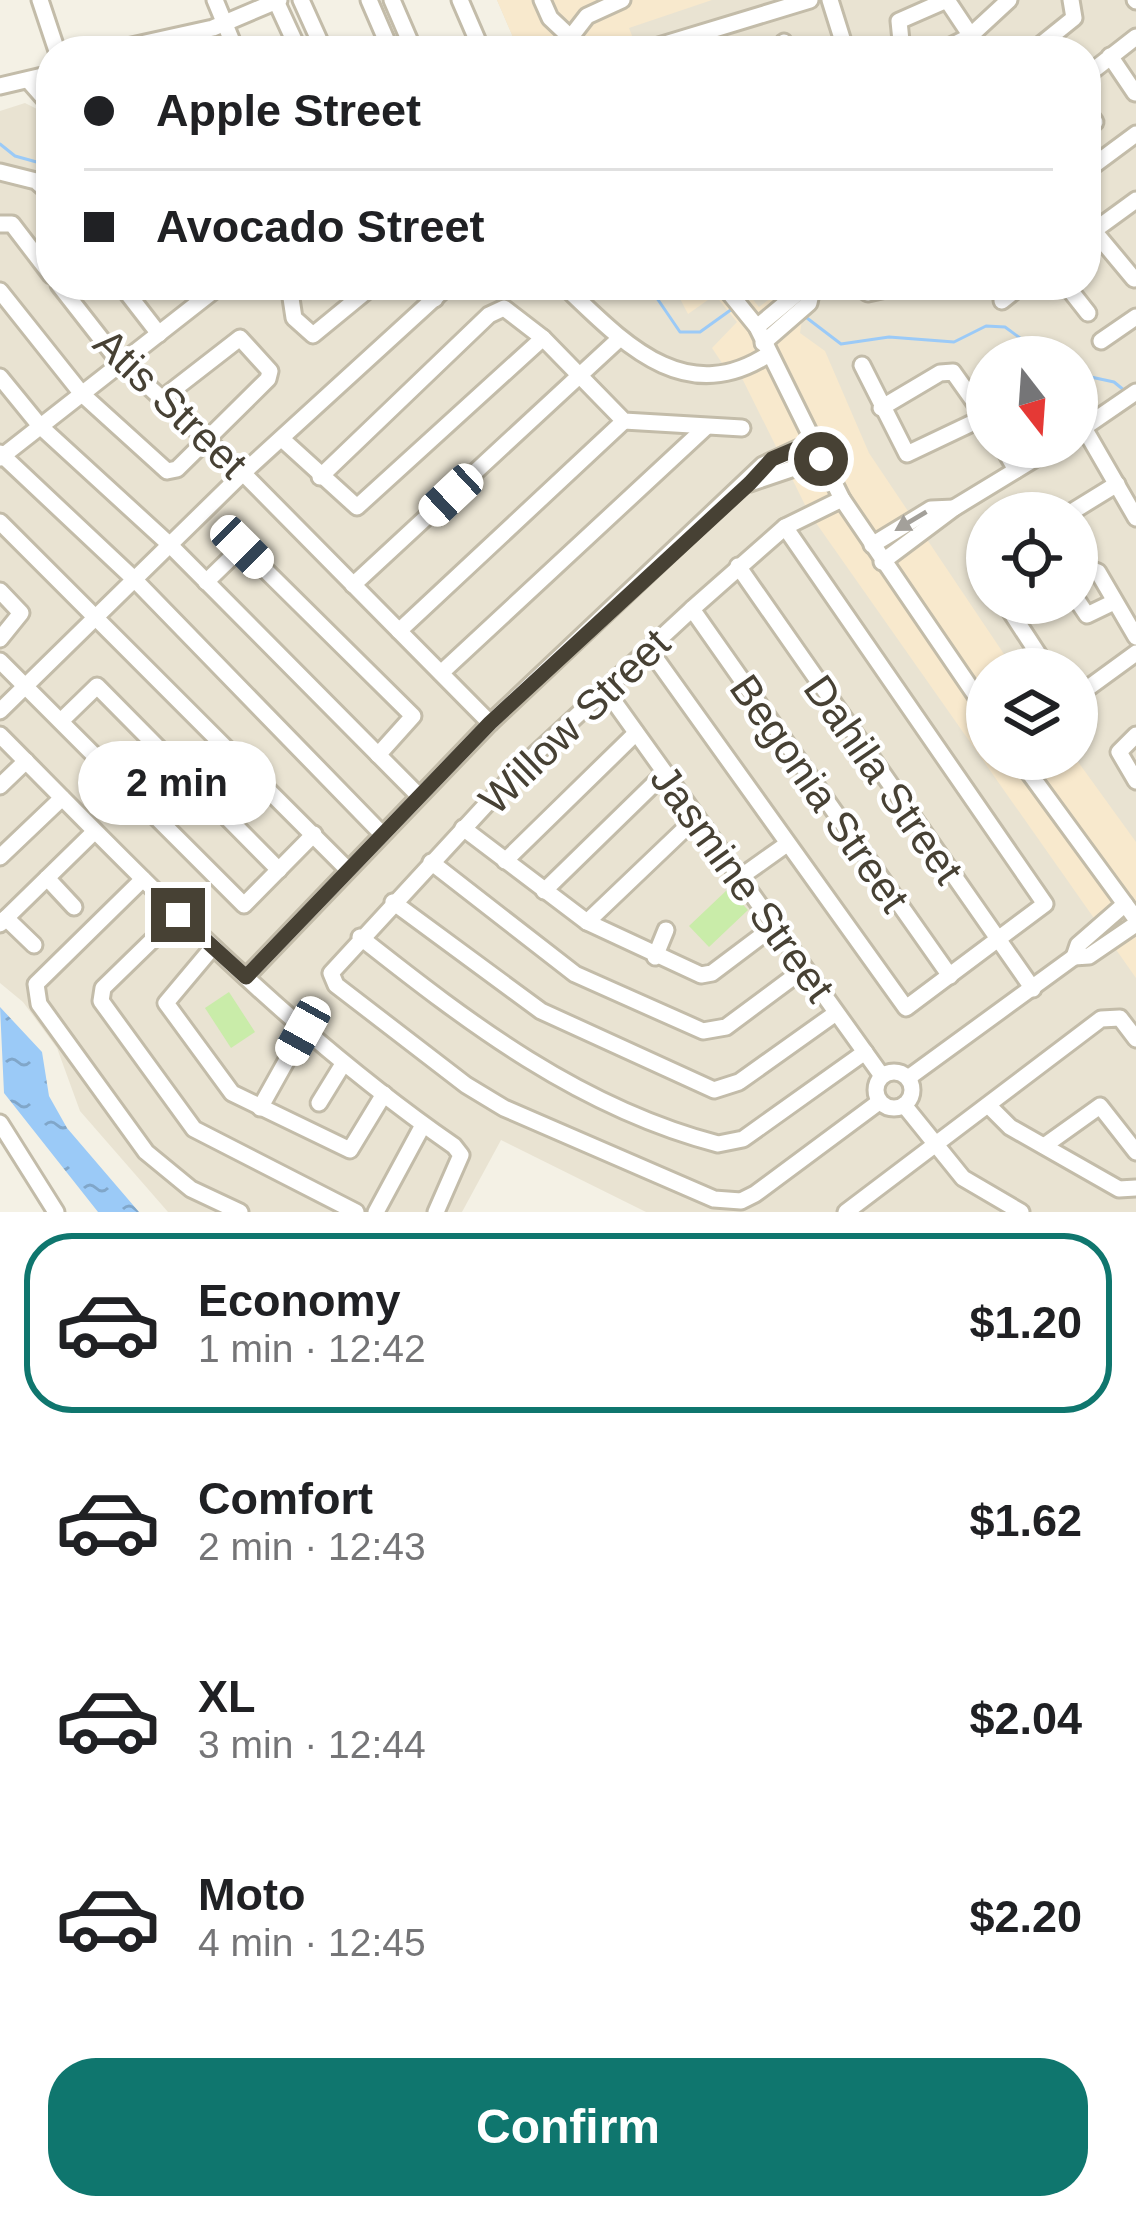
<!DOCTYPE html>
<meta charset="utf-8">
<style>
body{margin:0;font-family:Arial,sans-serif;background:#f2f2f2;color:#202124;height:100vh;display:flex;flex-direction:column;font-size:45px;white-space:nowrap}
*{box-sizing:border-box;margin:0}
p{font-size:39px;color:#757577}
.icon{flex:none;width:66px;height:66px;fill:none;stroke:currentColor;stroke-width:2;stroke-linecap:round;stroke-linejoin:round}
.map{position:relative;height:1212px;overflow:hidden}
.details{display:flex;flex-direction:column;background:#fff;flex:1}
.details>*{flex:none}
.banner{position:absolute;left:36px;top:36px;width:1065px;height:264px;border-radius:48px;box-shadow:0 3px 9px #0004;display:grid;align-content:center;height:264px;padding:0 48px;background:#fff}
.needle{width:78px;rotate:163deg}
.tools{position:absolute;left:966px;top:336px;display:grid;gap:24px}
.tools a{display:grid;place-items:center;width:132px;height:132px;border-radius:50%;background:#fff;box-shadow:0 3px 9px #0004;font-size:60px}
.end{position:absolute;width:54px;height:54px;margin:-27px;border:15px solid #474134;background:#fff;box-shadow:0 0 0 6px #fff}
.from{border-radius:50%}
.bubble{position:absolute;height:84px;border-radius:42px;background:#fff;box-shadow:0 3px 9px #0004;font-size:39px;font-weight:600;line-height:84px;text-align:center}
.car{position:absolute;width:36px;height:72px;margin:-36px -18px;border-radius:15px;box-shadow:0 0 9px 3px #0007;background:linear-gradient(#fff 24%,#345 0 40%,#fff 0 76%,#345 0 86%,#fff 0)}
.banner b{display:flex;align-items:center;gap:42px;height:114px;font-size:45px}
.banner b+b{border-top:3px solid #e0e0e0}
.banner i{width:30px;height:30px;background:#202124}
ul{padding:21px 0 0;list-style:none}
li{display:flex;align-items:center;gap:36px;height:180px;margin:0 24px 18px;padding:0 24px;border:6px solid transparent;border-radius:48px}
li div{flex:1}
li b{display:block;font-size:45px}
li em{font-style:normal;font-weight:600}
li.active{border-color:#0f766e}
li>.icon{width:108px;height:108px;stroke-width:1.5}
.cta{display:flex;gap:24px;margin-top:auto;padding:24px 48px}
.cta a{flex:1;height:138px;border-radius:48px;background:#0f766e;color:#fff;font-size:48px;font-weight:600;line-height:138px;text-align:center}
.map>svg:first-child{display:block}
</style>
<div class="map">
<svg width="1136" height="1212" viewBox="0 0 1136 1212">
<defs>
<pattern id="water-ripples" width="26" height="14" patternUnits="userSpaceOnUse" patternTransform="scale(3)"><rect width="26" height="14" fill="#9bcaf7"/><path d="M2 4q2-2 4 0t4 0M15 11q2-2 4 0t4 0" fill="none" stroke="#80a6c9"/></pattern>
</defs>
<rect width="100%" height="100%" fill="#f4f1e5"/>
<!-- residential -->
<path fill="#e9e3d2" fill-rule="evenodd" d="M497 0H1136V1212H646L501 1140 462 1212H168L80 1111 57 1048 23 1002 0 983V111L25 103 51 116V285H1086V51H519ZM987 357H1077V447H987ZM987 513H1077V603H987ZM987 669H1077V759H987Z"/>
<!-- commercial -->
<g fill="#f8e9cd">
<path d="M497 0H712L629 28 638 51H519Z"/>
<path d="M673 285H741L759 307 779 292 802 320 800 333 825 351 869 453 1014 669H987V759H1076L1136 842V978L809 513 735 364 724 366 712 348 737 322 715 295 688 314Z"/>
</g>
<!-- green -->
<g fill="#c9eca9">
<path d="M728 889 748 910 709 947 689 926Z"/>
<path d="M229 992 255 1032 231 1048 205 1008Z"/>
</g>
<!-- water -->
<path fill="url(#water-ripples)" d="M0 1007 42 1052 49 1096 67 1128 139 1212H98L4 1093Z"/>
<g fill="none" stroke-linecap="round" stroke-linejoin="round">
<!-- stream -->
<g stroke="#9bcaf7" stroke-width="3">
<path d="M0 144 15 156 51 166"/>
<path d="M648 285 680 332H700L732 309"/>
<path d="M774 285 784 294"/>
<path d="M745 300 765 285"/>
<path d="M803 315 841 344 889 337 954 342 986 326 1005 327 1046 357"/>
<path d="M1077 374 1114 382 1125 391"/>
</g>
<defs>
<g id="minor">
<path d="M40 0 57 51"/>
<path d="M215 0 236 51"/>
<path d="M301 0 324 51"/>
<path d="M369 0 391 51"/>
<path d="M392 0 414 51"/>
<path d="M460 0 482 51"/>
<path d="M542 0 550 18 585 51"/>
<path d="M830 0 846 51"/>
<path d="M1135 0 1136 1"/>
<path d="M276 1 299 51"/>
<path d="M570 38 587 16 622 0"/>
<path d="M784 42 788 51"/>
<path d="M109 51 213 28 279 0"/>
<path d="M642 51 810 0"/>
<path d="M902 51 899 21 947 0 981 51"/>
<path d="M941 51 969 37 1009 0"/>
<path d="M1033 51 1074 18 1071 0"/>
<path d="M1110 56 1135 93"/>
<path d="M1086 76 1136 37"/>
<path d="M29 81 51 106"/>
<path d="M0 86 51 74"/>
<path d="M1086 109 1095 122"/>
<path d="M1086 171 1136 134"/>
<path d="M0 172 36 181 51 194"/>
<path d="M0 224H12L51 275"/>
<path d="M1094 231 1134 279"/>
<path d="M1088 235 1136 200"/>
<path d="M59 285 113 354 243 473 490 723"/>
<path d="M121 285 159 334"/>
<path d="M289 285 294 318 313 335 374 285"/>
<path d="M418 285 435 299"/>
<path d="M563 285C622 341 684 410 769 354"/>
<path d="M723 285 757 327 842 499 987 712"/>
<path d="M856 285 868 293 904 285"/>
<path d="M1066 285 1088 313"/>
<path d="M0 291 82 394 167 471 177 469 268 379 270 371 240 338 164 397"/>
<path d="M1002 301 1022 285"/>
<path d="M757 327 799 292 816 287"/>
<path d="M1101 341 1136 317"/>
<path d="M763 343 809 303 812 289"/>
<path d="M862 365 907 454 987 416"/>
<path d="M0 377 40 426 170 545 419 796"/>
<path d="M881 408 940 373 953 372 987 420"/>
<path d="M1084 428 1136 518"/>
<path d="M1079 431 1136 392"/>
<path d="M282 439 357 507 543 338"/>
<path d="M1003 447 1016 470"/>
<path d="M0 453 134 579 382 834"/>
<path d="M0 458 221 285"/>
<path d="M320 477 489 315 504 308 543 338 624 421 742 428"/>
<path d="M750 483 821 459"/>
<path d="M842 499 785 527 692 609 518 770 331 973 336 985 466 1085 504 1108 714 1199 741 1201 755 1194 879 1102"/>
<path d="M1070 513 1117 484"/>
<path d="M0 522 348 870"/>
<path d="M872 545 931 509 954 508"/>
<path d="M882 562 954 508 1054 447"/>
<path d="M987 564V576"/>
<path d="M738 566 1033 989"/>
<path d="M1077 576 1090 569 1098 572 1136 637"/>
<path d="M206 582 242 547 413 716 378 755"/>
<path d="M353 585 619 339"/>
<path d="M0 591 21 613 0 639"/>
<path d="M1077 600 1087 615 1114 602"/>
<path d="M1005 603 1048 669"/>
<path d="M692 609 950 976"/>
<path d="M399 631 624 421"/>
<path d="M649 649 906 1008 1045 904 785 527"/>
<path d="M0 661 244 905 314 834"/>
<path d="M441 673 705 428"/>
<path d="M605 689 882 1076"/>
<path d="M1077 696 1136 653"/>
<path d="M0 711 243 473 449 285"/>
<path d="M62 720 97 686 279 870"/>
<path d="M0 735C144 880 285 1029 454 1146L461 1155 436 1212"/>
<path d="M1136 735 1119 752 1136 781"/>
<path d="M1019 759 1136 919"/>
<path d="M0 786 26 761"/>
<path d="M463 828 587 922 701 975 712 973 773 927"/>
<path d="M0 857 62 798"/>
<path d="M505 861 636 733"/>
<path d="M431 862 575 974 703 1031 726 1027 804 969"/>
<path d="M47 878 74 907"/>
<path d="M739 878 787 844"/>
<path d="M143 879 36 984 39 1004 146 1152 191 1189 240 1212"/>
<path d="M544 891 665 773"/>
<path d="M393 902 541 1011 714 1090 739 1082 836 1013"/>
<path d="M1125 904 1078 945 1074 957 1089 956 1136 924"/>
<path d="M178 915 103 988 101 1001 194 1129 356 1212"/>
<path d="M6 918 34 945"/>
<path d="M587 922 696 818"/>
<path d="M0 924 94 832"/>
<path d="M360 937C470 1024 580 1108 718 1144L743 1139 865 1052"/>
<path d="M213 947 166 1003 232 1093 350 1150 384 1094"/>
<path d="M655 957 666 930"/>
<path d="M246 977 490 723 763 465 812 442"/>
<circle cx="894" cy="1090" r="18"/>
<path d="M908 1078 1074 957"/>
<path d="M319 1103 343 1064"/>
<path d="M904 1105 963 1178 1021 1212"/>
<path d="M989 1106 1010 1127 1119 1189 1136 1188"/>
<path d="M260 1108 303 1031"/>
<path d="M0 1123 56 1212"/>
<path d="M1044 1146 1100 1106 1136 1152"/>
<path d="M376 1212 423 1125"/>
<path d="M846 1212 1101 1019 1120 1018 1136 1039"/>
</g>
</defs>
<!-- minor casing -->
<use href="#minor" stroke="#c3bca9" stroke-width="21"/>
<!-- minor -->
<use href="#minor" stroke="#fff" stroke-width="15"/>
</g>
<!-- one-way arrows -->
<defs><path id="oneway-solid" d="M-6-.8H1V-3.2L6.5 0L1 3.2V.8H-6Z" transform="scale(3)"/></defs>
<use fill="#a3a09a" href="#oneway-solid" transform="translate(911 521) rotate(149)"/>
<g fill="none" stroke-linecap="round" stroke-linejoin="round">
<!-- route -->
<path stroke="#474134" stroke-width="15" d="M178 915 246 977 490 723 750 483 772 459 812 442 821 459"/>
</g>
<g text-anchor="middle" stroke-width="9" stroke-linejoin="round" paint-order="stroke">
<!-- street labels -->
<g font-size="42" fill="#474134" stroke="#fff">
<text transform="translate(171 403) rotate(44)" y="15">Atis Street</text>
<text transform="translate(574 721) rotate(-44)" y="15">Willow Street</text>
<text transform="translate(884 779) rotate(55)" y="15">Dahila Street</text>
<text transform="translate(820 793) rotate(55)" y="15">Begonia Street</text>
<text transform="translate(743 883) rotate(54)" y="15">Jasmine Street</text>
</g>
</g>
</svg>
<div class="tools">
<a><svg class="needle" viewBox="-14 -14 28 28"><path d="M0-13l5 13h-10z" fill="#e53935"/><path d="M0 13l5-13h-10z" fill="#757577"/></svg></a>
<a><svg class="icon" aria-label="locate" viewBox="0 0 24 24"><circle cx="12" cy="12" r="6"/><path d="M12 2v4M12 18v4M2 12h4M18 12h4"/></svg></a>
<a><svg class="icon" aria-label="layers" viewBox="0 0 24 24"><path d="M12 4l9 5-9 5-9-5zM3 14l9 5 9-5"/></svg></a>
</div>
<i class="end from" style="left:821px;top:459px"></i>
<i class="end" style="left:178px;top:915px"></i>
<div class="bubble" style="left:78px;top:741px;width:198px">2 min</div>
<i class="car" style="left:451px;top:495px;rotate:227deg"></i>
<i class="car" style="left:242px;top:547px;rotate:135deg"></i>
<i class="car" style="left:303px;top:1031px;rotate:209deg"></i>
<div class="banner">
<b><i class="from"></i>Apple Street</b>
<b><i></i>Avocado Street</b>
</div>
</div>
<section class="details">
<ul>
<li class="active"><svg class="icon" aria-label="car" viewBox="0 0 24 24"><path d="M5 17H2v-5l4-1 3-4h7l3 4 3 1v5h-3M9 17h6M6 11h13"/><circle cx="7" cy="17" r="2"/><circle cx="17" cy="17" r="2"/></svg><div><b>Economy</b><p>1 min · 12:42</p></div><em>$1.20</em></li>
<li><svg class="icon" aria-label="car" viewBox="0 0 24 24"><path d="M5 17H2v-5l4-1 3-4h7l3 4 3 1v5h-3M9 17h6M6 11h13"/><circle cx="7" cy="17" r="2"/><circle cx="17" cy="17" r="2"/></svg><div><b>Comfort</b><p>2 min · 12:43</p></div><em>$1.62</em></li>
<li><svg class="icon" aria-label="car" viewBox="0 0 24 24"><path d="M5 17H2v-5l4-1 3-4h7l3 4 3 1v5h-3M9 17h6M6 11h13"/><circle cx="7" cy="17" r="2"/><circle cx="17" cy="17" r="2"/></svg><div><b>XL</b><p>3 min · 12:44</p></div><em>$2.04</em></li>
<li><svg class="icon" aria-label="car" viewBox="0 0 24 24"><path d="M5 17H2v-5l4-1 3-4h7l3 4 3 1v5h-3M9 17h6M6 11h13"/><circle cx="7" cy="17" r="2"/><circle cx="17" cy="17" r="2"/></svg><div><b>Moto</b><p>4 min · 12:45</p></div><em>$2.20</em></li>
</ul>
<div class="cta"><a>Confirm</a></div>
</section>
